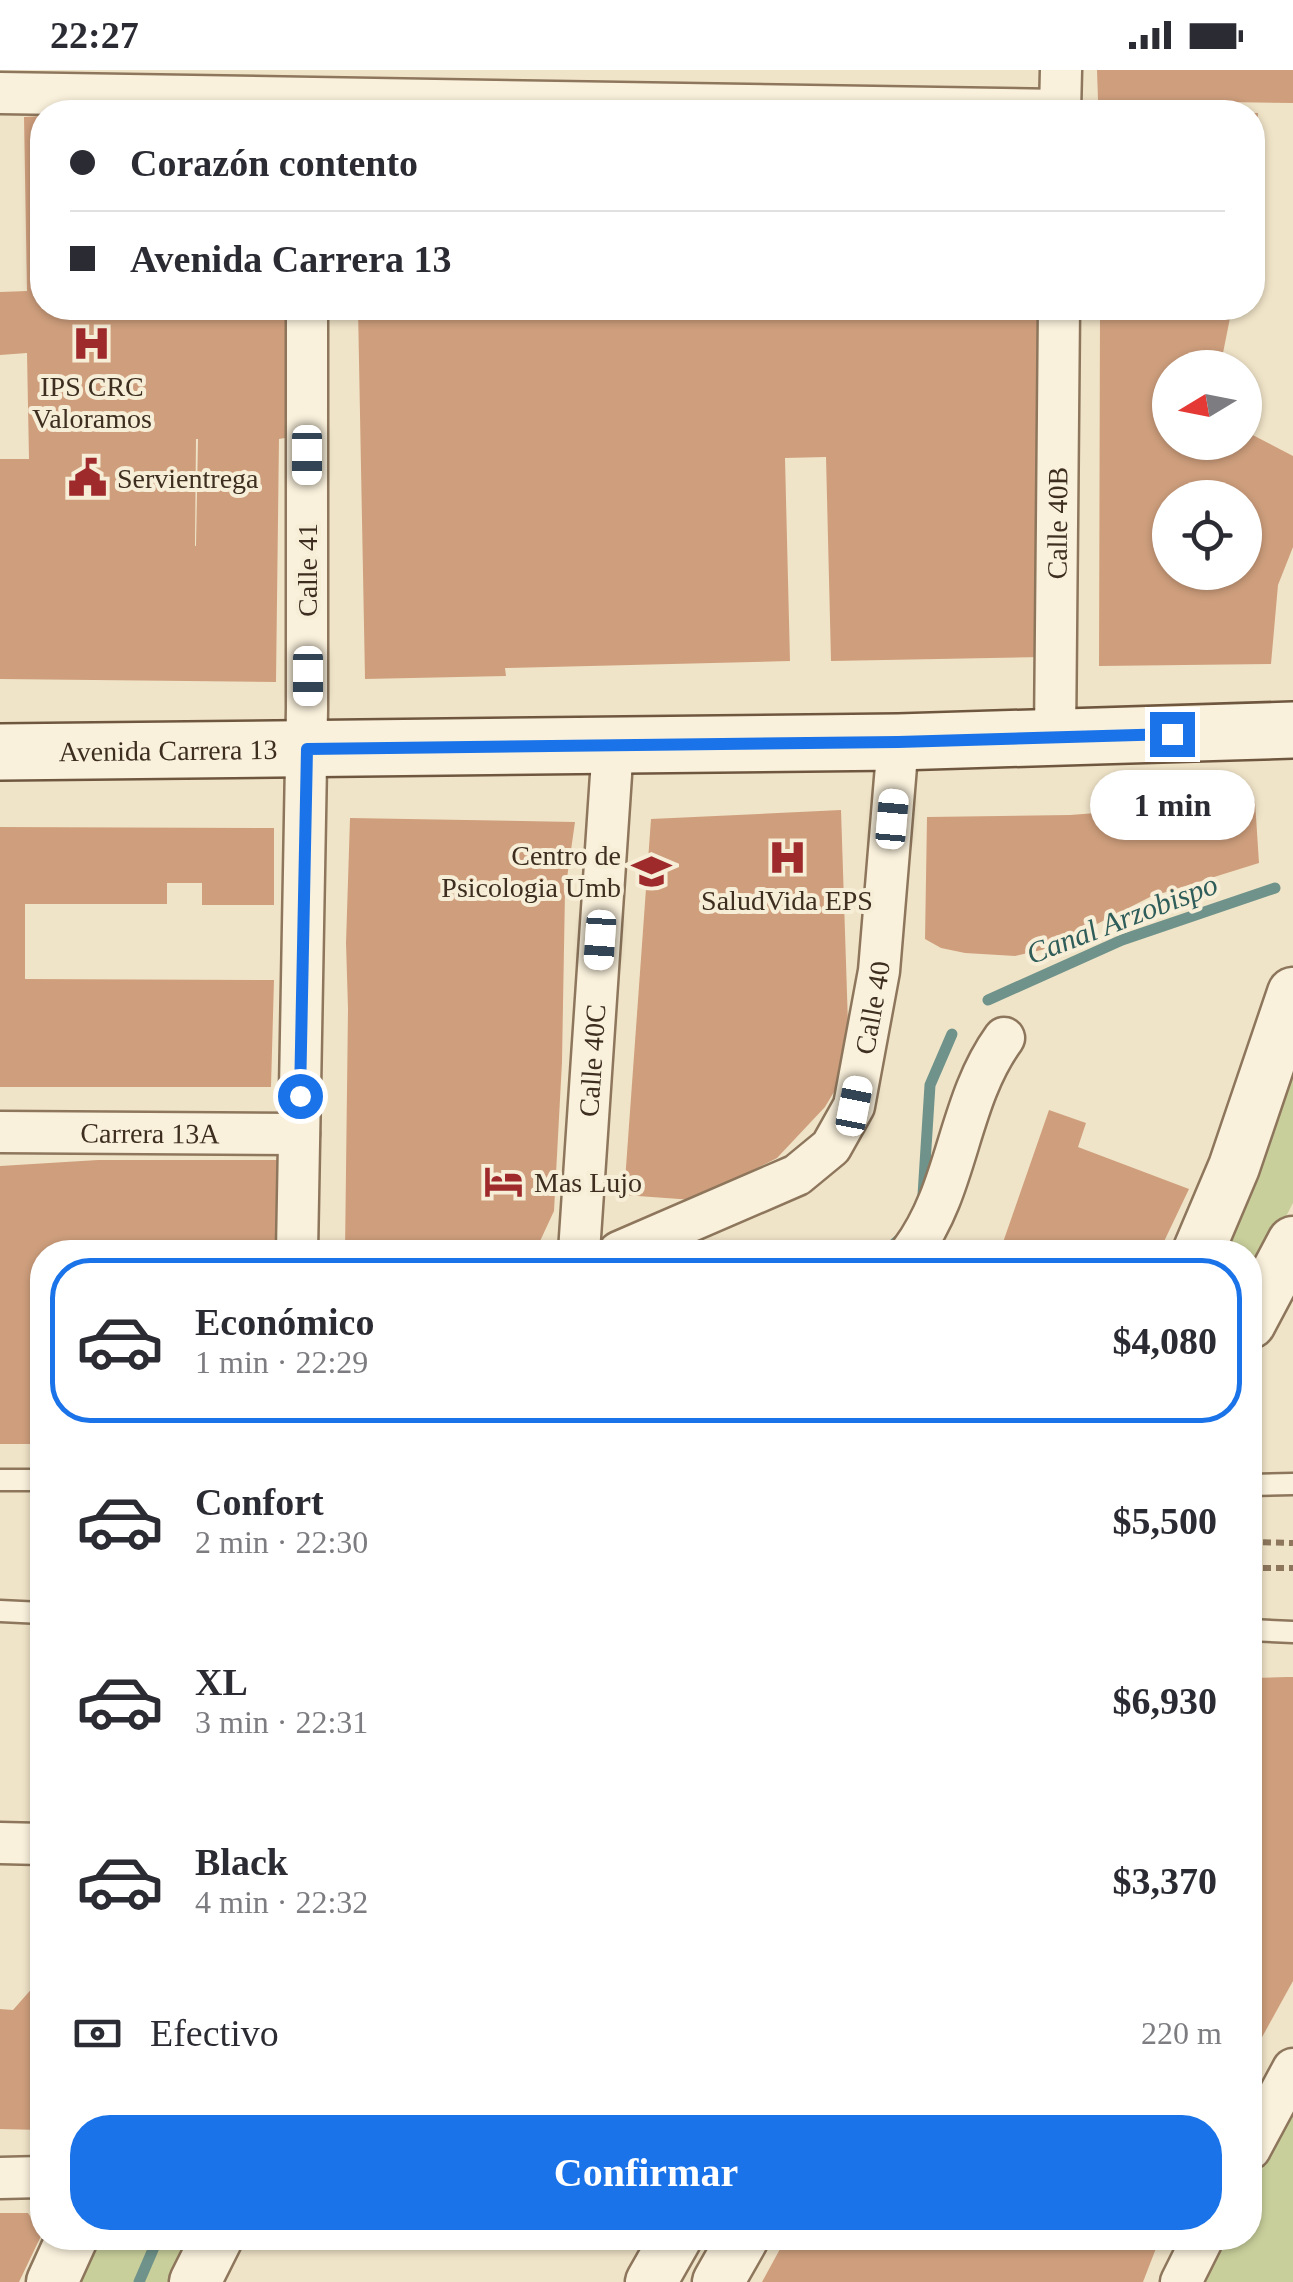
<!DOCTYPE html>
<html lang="es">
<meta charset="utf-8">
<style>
body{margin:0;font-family:Georgia,serif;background:#f2f2f3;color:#2b2b33;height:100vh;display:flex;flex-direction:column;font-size:38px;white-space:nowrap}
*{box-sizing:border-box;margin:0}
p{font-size:32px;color:#7c7c81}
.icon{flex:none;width:55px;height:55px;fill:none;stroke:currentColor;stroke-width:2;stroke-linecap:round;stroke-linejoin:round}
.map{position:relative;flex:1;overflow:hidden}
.side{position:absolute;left:30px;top:1170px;width:1232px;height:1010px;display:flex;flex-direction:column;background:#fff;border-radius:40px;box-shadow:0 2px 8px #0004}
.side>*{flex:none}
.guide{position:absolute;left:30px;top:30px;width:1235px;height:220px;border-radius:40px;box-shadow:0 2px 8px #0004;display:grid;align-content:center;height:220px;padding:0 40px;background:#fff}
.needle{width:65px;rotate:260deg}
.controls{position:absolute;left:1152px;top:280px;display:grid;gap:20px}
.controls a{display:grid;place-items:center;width:110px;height:110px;border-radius:50%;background:#fff;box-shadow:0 2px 8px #0004;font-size:50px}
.end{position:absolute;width:45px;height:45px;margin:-22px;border:12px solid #1a73e8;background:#fff;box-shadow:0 0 0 5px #fff}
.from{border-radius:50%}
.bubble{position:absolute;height:70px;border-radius:35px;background:#fff;box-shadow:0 2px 8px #0004;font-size:32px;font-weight:800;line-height:70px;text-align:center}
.car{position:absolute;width:30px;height:60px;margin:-30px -15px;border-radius:12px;box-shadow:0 0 8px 2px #0007;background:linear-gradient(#fff 24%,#345 0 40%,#fff 0 76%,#345 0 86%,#fff 0)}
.guide b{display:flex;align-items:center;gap:35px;height:95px;font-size:38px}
.guide b+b{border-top:2px solid #e1e1e2}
.guide i{width:25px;height:25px;background:#2b2b33}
ul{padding:18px 0 0;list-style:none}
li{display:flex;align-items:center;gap:30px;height:165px;margin:0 20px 15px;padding:0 20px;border:5px solid transparent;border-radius:40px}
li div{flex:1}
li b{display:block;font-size:38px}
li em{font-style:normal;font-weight:800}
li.active{border-color:#1a73e8}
li>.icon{width:90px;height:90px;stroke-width:1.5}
.pay{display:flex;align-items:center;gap:25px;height:110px;padding:0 40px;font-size:38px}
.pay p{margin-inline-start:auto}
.primary-button{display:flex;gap:20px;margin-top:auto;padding:20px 40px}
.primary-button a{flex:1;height:115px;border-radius:40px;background:#1a73e8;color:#fff;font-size:40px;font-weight:800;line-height:115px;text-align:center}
.status{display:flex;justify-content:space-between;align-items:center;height:70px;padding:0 50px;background:#fff;direction:ltr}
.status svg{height:28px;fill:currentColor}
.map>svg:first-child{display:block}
</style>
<div class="status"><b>22:27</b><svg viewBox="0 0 49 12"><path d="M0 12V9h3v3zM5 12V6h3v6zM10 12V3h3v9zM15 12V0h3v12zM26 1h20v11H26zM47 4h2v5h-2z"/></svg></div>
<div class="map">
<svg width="1293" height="2212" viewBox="0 0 1293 2212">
<rect width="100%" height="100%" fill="#f0e4c8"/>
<!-- green -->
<g fill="#c9cf9b">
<path d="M1293 978V1133L1250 1216V1182H1214Z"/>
<path d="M1293 2041V2212H1202L1226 2168H1250V2122Z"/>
<path d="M90 2168H190L169 2212H67Z"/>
</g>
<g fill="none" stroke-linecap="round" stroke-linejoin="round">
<!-- stream -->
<g stroke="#6f938a" stroke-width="11">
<path d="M988 930 1122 870 1275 818"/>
<path d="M923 1125 930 1015 952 964"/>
<path d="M885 1182 901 1168"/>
<path d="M139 2212 158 2168"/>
</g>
</g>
<!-- building -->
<g fill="#cf9f7d" fill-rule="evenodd">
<path d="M1097 0H1293V33L1098 30Z"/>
<path d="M1252 43H1258L1256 84H1252Z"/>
<path d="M42 46V238H285V368L279 369 276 612 0 609V389H29L27 283 0 285V222L27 221 24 47ZM196 369H198L196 476H195Z"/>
<path d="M358 238H1042L1043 587 831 591 826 387 785 388 790 591 505 598 506 606 365 609Z"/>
<path d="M1100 238H1232L1220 298H1170V372H1245V361L1293 386V477L1278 515 1271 594 1099 596ZM1170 428H1245V502H1170Z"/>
<path d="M1255 731 1259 793 1150 827 1050 878 1015 886 965 883 941 878 925 869 927 747 1070 745Z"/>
<path d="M841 740 849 984 841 1010 825 1037 777 1088 722 1116 693 1130 624 1125 651 749Z"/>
<path d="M350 748 575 752 565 822 562 992 554 1141 535 1182H345L348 939 346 873Z"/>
<path d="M0 757 274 758V835H202V813H167V834H25V909L274 910 271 1017H0Z"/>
<path d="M1049 1040 1086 1053 1078 1077 1189 1119 1159 1182H1008L1001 1178Z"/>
<path d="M98 1090H277L280 1182H42V1374H0V1096Z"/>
<path d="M1287 1607H1293V1911L1250 1989 1253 1608Z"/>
<path d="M42 1907V2060L0 2059V1939L13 1940Z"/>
<path d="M0 2143H28L42 2164 19 2212H0Z"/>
<path d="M786 2168H1160L1143 2212H762Z"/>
</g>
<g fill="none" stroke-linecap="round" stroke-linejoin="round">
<defs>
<g id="service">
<path d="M0 1410H42"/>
<path d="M1250 1415 1293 1414"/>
<path d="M0 1541 42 1543"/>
<path d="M1250 1560 1293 1562"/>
</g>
<g id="minor">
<path d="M0 23 1060 40"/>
<path d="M1060 42 1061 0"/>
<path id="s1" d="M1055 668 1059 238"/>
<path id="s2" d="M0 1062 299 1064"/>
<path d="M297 1182 307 639V238"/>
<path id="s3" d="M579 1182 613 675"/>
<path id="s4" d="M619 1182 797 1105 831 1077 854 1036 879 901 898 672"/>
<path d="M911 1182C959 1118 957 1033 1004 968"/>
<path d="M0 1773 42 1774"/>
<path d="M1250 2079 1293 1999"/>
<path d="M0 2108 42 2107"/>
<path d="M1181 2212 1203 2168"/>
</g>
<g id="tertiary">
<path d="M1198 1182 1234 1097 1293 923"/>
<path d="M1250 1253 1293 1172"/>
<path d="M52 2212 72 2168"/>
<path d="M195 2212 217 2168"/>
<path d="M651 2212 676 2168"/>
<path d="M718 2212 743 2168"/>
</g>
<g id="secondary">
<path id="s5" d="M0 682 898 672 1293 660"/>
</g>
</defs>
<!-- service casing -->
<use href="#service" stroke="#8d765c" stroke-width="25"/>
<!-- minor casing -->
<use href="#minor" stroke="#8d765c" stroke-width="45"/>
<!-- tertiary casing -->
<use href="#tertiary" stroke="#8d765c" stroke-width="55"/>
<!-- secondary casing -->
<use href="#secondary" stroke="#6f573f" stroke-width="60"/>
<!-- path -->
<g stroke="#8d765c" stroke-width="6" stroke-dasharray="8 5" stroke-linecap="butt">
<path d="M1250 1472 1293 1473"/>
<path d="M1250 1498H1293"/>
</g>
<!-- service -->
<use href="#service" stroke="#faf1dc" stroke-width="20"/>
<!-- minor -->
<use href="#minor" stroke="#faf1dc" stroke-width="40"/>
<!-- tertiary -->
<use href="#tertiary" stroke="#faf1dc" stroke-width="50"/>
<!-- secondary -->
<use href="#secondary" stroke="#faf1dc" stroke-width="55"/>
</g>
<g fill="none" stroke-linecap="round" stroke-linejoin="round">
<!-- route -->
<path stroke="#1a73e8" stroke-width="12" d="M300 1026 307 679 898 672 1172 664"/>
</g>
<!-- icons -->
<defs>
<symbol id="hospital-bare" viewBox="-9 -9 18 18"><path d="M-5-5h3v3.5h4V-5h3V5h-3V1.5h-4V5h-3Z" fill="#9e2a2b" stroke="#f7eed8" stroke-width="2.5" paint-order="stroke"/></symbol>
<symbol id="civic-bare" viewBox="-9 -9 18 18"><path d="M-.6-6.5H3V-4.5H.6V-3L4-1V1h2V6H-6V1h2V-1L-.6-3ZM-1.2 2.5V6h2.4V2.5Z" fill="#9e2a2b" stroke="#f7eed8" stroke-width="2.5" paint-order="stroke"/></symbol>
<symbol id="university-bare" viewBox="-9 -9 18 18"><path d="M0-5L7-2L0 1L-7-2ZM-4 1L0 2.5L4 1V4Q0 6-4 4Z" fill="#9e2a2b" stroke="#f7eed8" stroke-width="2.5" paint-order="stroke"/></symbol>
<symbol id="hotel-bare" viewBox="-9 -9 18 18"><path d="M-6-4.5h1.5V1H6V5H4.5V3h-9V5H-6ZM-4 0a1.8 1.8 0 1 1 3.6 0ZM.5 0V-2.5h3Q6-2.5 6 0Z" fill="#9e2a2b" stroke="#f7eed8" stroke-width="2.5" paint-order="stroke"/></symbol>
</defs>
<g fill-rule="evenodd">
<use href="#hospital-bare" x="64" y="246" width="55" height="55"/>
<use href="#civic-bare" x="60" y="380" width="55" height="55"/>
<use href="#hospital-bare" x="760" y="760" width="55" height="55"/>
<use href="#university-bare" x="624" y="774" width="55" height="55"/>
<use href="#hotel-bare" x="476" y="1084" width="55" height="55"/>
</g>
<g text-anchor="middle" stroke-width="8" stroke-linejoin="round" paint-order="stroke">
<!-- poi labels -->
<g font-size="28" fill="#3d2e20" stroke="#f7eed8">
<text x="92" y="326">IPS CRC<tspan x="92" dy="32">Valoramos</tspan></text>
<text x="117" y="418" text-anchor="start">Servientrega</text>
<text x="621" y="795" text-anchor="end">Centro de<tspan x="621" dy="32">Psicologia Umb</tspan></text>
<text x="787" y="840">SaludVida EPS</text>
<text x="534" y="1122" text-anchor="start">Mas Lujo</text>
</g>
<!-- street labels -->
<g font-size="28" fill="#3d2e20" stroke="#f7eed8">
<text dy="10" stroke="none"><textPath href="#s1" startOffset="215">Calle 40B</textPath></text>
<text transform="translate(307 500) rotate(-90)" y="10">Calle 41</text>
<text dy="10" stroke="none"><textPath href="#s5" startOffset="168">Avenida Carrera 13</textPath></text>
<text dy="10" stroke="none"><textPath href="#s4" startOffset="385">Calle 40</textPath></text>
<text dy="10" stroke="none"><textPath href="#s3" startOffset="192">Calle 40C</textPath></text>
<text dy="10" stroke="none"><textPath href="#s2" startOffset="150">Carrera 13A</textPath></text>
</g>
<!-- water labels -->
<g font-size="30" font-style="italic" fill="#2f5d5a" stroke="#f7eed8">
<text transform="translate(1122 849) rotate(-21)" y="10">Canal Arzobispo</text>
</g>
</g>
</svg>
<div class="controls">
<a><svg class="needle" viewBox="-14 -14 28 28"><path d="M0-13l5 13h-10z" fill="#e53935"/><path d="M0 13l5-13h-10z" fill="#7c7c81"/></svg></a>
<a><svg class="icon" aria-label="locate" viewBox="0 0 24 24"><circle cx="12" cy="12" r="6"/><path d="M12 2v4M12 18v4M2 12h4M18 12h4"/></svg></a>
</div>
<i class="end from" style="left:300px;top:1026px"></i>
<i class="end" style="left:1172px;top:664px"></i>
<div class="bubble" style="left:1090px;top:700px;width:165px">1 min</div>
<i class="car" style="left:307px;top:385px;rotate:180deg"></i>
<i class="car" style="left:308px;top:606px;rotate:180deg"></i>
<i class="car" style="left:892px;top:749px;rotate:5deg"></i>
<i class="car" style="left:600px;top:870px;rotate:184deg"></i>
<i class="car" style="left:854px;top:1036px;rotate:11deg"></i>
<div class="guide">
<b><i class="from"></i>Corazón contento</b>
<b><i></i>Avenida Carrera 13</b>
</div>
<section class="side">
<ul>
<li class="active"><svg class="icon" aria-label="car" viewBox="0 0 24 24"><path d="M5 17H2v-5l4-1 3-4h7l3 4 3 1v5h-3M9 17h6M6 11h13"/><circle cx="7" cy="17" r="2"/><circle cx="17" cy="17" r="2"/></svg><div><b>Económico</b><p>1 min · 22:29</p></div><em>$4,080</em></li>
<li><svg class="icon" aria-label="car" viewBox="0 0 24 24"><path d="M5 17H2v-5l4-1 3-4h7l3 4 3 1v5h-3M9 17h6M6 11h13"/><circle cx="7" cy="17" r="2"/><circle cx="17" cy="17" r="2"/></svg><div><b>Confort</b><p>2 min · 22:30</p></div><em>$5,500</em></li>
<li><svg class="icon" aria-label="car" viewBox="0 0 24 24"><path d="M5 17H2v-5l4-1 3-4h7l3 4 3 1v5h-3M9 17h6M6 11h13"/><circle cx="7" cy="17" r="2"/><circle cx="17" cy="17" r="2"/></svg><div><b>XL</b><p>3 min · 22:31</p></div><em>$6,930</em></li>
<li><svg class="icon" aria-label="car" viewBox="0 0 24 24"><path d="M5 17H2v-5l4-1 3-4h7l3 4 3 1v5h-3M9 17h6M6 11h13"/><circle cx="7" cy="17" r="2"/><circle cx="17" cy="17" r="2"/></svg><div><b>Black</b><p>4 min · 22:32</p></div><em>$3,370</em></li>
</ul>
<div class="pay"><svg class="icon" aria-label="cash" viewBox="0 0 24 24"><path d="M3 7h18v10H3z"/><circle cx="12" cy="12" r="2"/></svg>Efectivo<p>220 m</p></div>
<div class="primary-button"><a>Confirmar</a></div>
</section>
</div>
